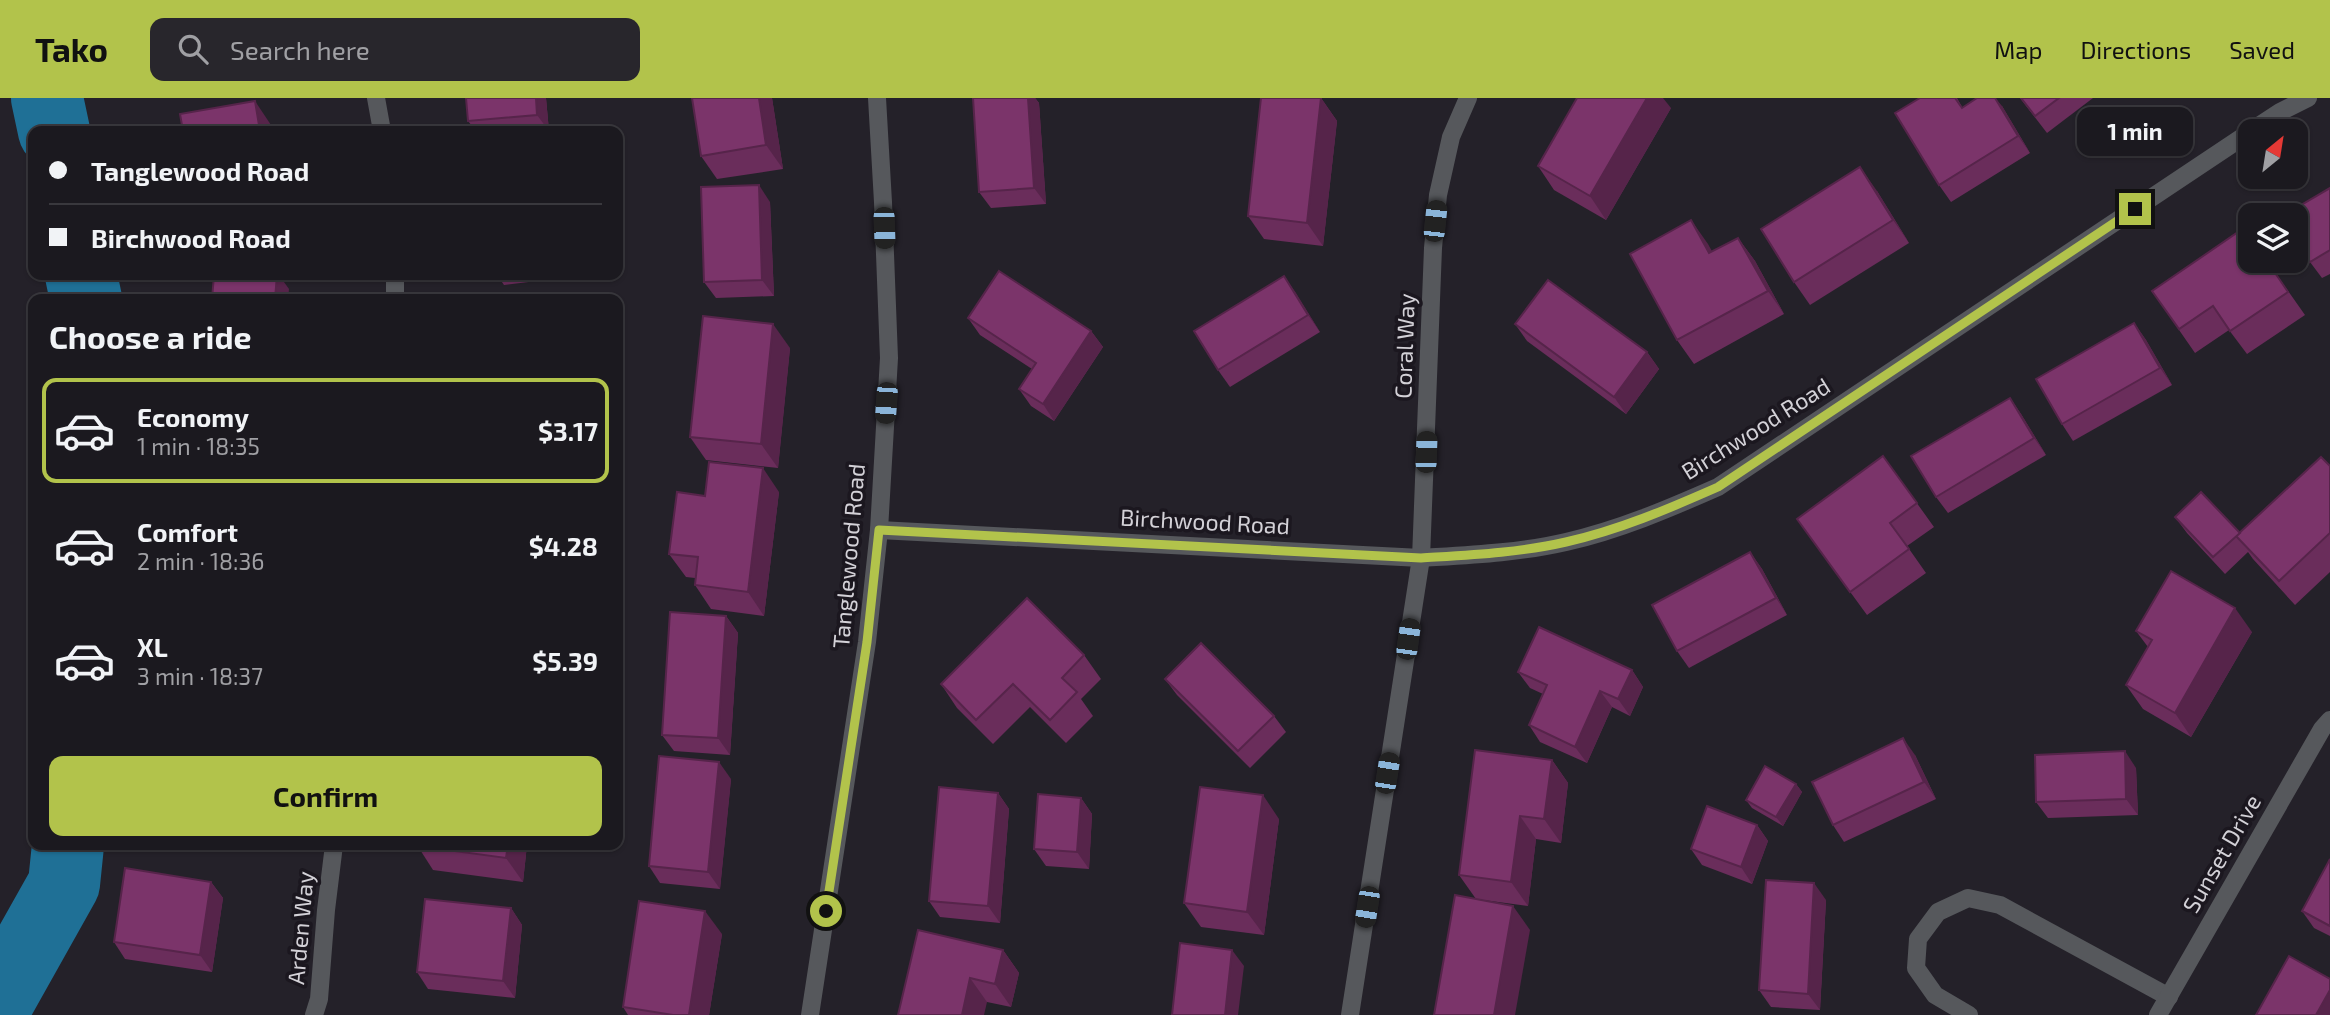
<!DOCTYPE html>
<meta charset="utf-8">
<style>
body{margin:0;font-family:"Exo 2",sans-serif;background:#28262c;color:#f1f3f6;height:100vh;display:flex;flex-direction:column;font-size:26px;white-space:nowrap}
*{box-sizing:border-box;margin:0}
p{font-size:23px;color:#a0a0a4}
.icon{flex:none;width:38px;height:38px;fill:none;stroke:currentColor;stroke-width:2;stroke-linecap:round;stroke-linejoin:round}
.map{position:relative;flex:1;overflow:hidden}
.drawer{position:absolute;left:28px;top:196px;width:595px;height:556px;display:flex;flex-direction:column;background:#1b191f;border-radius:14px;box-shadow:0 2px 5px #0004,0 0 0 2px #39383d}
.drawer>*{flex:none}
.hud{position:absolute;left:28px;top:28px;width:595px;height:154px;border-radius:14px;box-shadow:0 2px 5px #0004,0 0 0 2px #39383d;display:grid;align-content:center;height:154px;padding:0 21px;background:#1b191f}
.needle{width:46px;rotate:30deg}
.buttons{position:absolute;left:2238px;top:21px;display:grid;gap:14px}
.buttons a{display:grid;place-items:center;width:70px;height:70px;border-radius:14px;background:#1b191f;box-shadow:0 2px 5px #0004,0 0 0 2px #39383d;font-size:35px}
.end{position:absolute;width:32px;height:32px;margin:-16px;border:9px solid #b2c34b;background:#111;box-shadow:0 0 0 4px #111}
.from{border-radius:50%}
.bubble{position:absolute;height:49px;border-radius:14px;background:#1b191f;box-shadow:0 2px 5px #0004,0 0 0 2px #39383d;font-size:23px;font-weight:700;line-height:49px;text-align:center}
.car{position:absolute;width:21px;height:42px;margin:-21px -10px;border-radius:9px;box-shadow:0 0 5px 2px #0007;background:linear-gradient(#222 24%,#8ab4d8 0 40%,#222 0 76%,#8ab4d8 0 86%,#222 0)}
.hud b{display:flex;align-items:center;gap:24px;height:66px;font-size:26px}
.hud b+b{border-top:2px solid #39383d}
.hud i{width:18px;height:18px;background:#f1f3f6}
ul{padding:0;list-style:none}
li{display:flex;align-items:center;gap:21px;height:105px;margin:0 14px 10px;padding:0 7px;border:4px solid transparent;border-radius:14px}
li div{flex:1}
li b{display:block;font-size:26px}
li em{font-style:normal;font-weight:700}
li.on{border-color:#b2c34b}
li>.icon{width:63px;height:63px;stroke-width:1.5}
h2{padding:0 21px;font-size:32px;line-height:84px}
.action{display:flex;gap:14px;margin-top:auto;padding:14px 21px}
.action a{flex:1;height:80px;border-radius:14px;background:#b2c34b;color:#111;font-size:28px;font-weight:700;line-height:80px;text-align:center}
header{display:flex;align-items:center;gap:42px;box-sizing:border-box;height:98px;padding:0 35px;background:#b2c34b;color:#111}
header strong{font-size:33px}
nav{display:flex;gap:38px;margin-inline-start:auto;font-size:24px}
.search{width:490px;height:63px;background:#28262c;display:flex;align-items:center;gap:18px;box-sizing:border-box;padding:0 24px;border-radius:14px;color:#a0a0a4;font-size:26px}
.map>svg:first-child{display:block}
</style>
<header>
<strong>Tako</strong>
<div class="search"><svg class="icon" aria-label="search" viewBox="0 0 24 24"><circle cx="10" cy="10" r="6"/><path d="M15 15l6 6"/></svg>Search here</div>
<nav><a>Map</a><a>Directions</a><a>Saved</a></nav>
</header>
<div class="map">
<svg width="2330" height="917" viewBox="0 0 2330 917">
<rect width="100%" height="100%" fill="#242129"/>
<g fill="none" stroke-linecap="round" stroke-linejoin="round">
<!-- river -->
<g stroke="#1f7096" stroke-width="72">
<path d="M47 0 54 33"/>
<path d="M81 177 86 201"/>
<path d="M0 900 64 786 68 747"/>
</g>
<!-- minor -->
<g stroke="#56585c" stroke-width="18">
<path d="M376 0 382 33"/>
<path d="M2251 33 2280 14 2308 0"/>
<path d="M395 177V201"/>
<path d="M879 432 1421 460C1469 457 1518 455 1566 444 1619 432 1668 411 1718 389L2250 34"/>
<path d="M314 917 319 901 326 812 334 747"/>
<path d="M810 917 867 544 879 432 889 260 883 104 877 0"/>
<path d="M1350 917 1421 460 1433 150 1438 97 1451 39 1468 0"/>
<path d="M1969 917 1935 897 1916 870 1918 841 1938 814 1968 800 2000 807 2169 899"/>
<path d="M2158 917 2322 631 2330 622"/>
</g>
</g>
<!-- wall -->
<g fill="#6a2d5b">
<path d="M546 0 549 33H476L468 23Z"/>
<path d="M692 0H772L783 71 717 81 701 58Z"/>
<path d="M973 0H1035L1039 5 1046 106 991 110 979 94Z"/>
<path d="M1321 0 1337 23 1323 148 1264 141 1248 118Z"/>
<path d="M1920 0H1957L1962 9 2002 8 2030 55 1951 104 1939 87Z"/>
<path d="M2020 0H2093L2047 35Z"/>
<path d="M1671 10 1606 122 1554 92 1538 68Z"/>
<path d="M2330 90V176L2322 180 2310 164Z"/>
<path d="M1877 93 1909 145 1810 207 1794 184Z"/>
<path d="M770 104 774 198 716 200 704 184Z"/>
<path d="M1691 122 1712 154 1738 140 1755 163 1784 216 1694 266 1677 242Z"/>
<path d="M2267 163 2305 217 2247 256 2229 232 2195 255 2152 193Z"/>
<path d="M497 177H561L562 180 504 187Z"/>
<path d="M1284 178 1320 234 1230 289 1218 272Z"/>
<path d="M968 220 1091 233 1103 249 1054 323 1031 308 1019 291 1032 271 980 237Z"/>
<path d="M2134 225 2146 242 2172 287 2073 343 2062 326Z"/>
<path d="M1515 226 1647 254 1659 271 1626 316 1527 243Z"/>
<path d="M790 250 778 370 706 362 690 339Z"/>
<path d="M2010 300 2021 316 2046 357 1948 415 1936 399Z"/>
<path d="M1883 358 1934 429 1907 448 1926 475 1867 517 1797 421Z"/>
<path d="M2330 368V474L2295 507 2253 461 2248 454 2225 476 2187 435 2175 419 2240 435Z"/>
<path d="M779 394 764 518 711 511 695 487V480L686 479 669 456 705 398Z"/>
<path d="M1750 454 1762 471 1787 517 1689 570 1677 553Z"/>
<path d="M726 518 738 535 730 657 674 653 662 637Z"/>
<path d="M2136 533 2252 534 2191 639 2143 611 2126 587 2148 549Z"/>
<path d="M1084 557 1101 581 1081 601 1093 618 1066 645 1030 609 993 646 957 610 941 586Z"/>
<path d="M1632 572 1643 589 1630 618 1612 609 1587 665 1540 644 1529 627 1543 596 1530 590 1518 574Z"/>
<path d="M1165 581 1274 618 1286 634 1250 670 1177 597Z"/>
<path d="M1915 657 1936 701 1844 744 1833 727Z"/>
<path d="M1552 662 1568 685 1561 745 1536 741 1528 808 1476 801 1459 777Z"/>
<path d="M2136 670 2138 717 2048 720 2036 704Z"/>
<path d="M731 681 720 791 660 785 649 768Z"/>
<path d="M1796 686 1802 694 1783 728 1752 710 1746 702Z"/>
<path d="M998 695 1009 711 1000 825 940 819 929 803Z"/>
<path d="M1081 700 1092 716 1089 771 1046 768 1034 751Z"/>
<path d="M1279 721 1264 837 1201 829 1184 805Z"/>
<path d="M1757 727 1768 743 1752 786 1702 767 1691 751Z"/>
<path d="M417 747H527L523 784 433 772Z"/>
<path d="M2330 761V838L2314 830 2302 813Z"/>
<path d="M211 784 223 800 212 874 125 861 114 844Z"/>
<path d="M1826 802 1820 912 1771 909 1759 892Z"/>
<path d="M511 810 522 827 515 900 428 891 417 874Z"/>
<path d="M722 836 709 917H628L623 909Z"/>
<path d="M1003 852 1019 875 1011 909 987 904 898 917Z"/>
</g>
<!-- shaded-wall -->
<g fill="#56244a">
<path d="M536 0H546L549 33 537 17Z"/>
<path d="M759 0H772L783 71 766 47Z"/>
<path d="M1028 0H1035L1039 5 1046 106 1034 90Z"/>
<path d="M1321 0 1337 23 1323 148 1307 125Z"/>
<path d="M1647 0H1663L1671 10 1606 122 1590 98Z"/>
<path d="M1995 0 2002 8 2030 55 2018 38Z"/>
<path d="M255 3 271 27 272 33H260Z"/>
<path d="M1860 69 1877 93 1909 145 1893 122Z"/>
<path d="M759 87 770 104 774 198 762 182Z"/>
<path d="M1691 122 1708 146 1726 179 1709 155Z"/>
<path d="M1738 140 1755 163 1784 216 1768 193Z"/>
<path d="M277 177H279L289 191 288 201H275Z"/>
<path d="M1284 178 1296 195 1320 234 1308 217Z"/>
<path d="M2134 225 2146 242 2172 287 2160 270Z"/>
<path d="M773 226 790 250 778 370 761 346Z"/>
<path d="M1091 233 1103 249 1054 323 1043 306Z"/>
<path d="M1647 254 1659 271 1626 316 1614 299Z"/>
<path d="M2010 300 2021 316 2046 357 2034 340Z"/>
<path d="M763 370 779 394 764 518 748 494Z"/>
<path d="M1750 454 1762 471 1787 517 1776 500Z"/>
<path d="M2235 510 2252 534 2191 639 2175 615Z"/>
<path d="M726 518 738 535 730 657 718 640Z"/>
<path d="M1632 572 1643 589 1630 618 1618 601Z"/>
<path d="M1600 593 1612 609 1587 665 1575 649Z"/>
<path d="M1903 640 1915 657 1936 701 1924 684Z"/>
<path d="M2125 653 2136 670 2138 717 2126 701Z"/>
<path d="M1552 662 1568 685 1561 745 1544 721Z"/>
<path d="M719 664 731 681 720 791 708 774Z"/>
<path d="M1796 686 1802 694 1783 728 1776 719Z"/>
<path d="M998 695 1009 711 1000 825 988 808Z"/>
<path d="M1263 697 1279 721 1264 837 1247 814Z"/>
<path d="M1081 700 1092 716 1089 771 1077 754Z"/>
<path d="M1520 718 1536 741 1528 808 1511 784Z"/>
<path d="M1757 727 1768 743 1752 786 1741 769Z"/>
<path d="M508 747H527L523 784 506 760Z"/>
<path d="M211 784 223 800 212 874 200 857Z"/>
<path d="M1814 785 1826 802 1820 912 1808 896Z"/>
<path d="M1513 808 1530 832 1515 917H1494Z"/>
<path d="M511 810 522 827 515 900 503 883Z"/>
<path d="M705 813 722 836 709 917H689Z"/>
<path d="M1003 852 1019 875 1011 909 995 886Z"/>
<path d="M1232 852 1244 868 1238 917H1225Z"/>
<path d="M970 880 987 904 984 917H962Z"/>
<path d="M2330 892V917H2316Z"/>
</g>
<!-- building -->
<g fill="#7b346a" stroke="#56244a" stroke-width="2">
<path d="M466 0H536L537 17 468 23Z"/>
<path d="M692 0H759L766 47 701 58Z"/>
<path d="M973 0H1028L1034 90 979 94Z"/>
<path d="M1261 0H1321L1307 125 1248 118Z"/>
<path d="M1577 0H1647L1590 98 1538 68Z"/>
<path d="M1920 0H1955L1962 10 1977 0H1995L2018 38 1939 87 1895 15Z"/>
<path d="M2021 0H2059L2035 18Z"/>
<path d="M255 3 260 33H183L180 16Z"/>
<path d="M1860 69 1893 122 1794 184 1761 131Z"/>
<path d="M759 87 762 182 704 184 701 89Z"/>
<path d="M2330 90V152L2310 164 2296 140V117H2284Z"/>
<path d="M1691 122 1709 155 1738 140 1768 193 1677 242 1630 156Z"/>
<path d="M2244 130 2250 139V163H2267L2288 194 2230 233 2213 208 2179 231 2152 193Z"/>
<path d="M999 173 1091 233 1043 306 1019 291 1036 265 968 220Z"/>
<path d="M214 177H277L275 201H212Z"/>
<path d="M1284 178 1308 217 1218 272 1194 233Z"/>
<path d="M1548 182 1647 254 1614 299 1515 226Z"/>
<path d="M479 198 522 201H478Z"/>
<path d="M703 218 773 226 761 346 690 339Z"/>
<path d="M2134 225 2160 270 2062 326 2036 281Z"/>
<path d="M2010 300 2034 340 1936 399 1911 358Z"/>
<path d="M1883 358 1917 405 1890 425 1909 451 1850 494 1797 421Z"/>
<path d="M2321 359 2330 368V435L2279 483 2236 438Z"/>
<path d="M709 364 763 370 748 494 695 487 698 459 669 456 677 394 705 398Z"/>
<path d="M2201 394 2240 435 2213 459 2175 419Z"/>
<path d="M1750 454 1776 500 1677 553 1652 507Z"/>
<path d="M2171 473 2235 510 2175 615 2126 587 2152 542 2136 533Z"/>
<path d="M1027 500 1084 557 1062 580 1077 594 1050 622 1013 586 976 622 941 586Z"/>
<path d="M670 514 726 518 718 640 662 637Z"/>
<path d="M1539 529 1632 572 1618 601 1600 593 1575 649 1529 627 1547 587 1518 574Z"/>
<path d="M1201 545 1274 618 1238 653 1165 581Z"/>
<path d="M1903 640 1924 684 1833 727 1812 684Z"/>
<path d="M1475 652 1552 662 1544 721 1520 718 1511 784 1459 777Z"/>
<path d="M2125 653 2126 701 2036 704 2035 657Z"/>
<path d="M659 658 719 664 708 774 649 768Z"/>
<path d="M1765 668 1796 686 1776 719 1746 702Z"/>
<path d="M939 689 998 695 988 808 929 803Z"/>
<path d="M1200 689 1263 697 1247 814 1184 805Z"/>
<path d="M1038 696 1081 700 1077 754 1034 751Z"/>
<path d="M1707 708 1757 727 1741 769 1691 751Z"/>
<path d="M417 747H508L506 760 417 748Z"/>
<path d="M2330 761V828L2302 813Z"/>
<path d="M125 770 211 784 200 857 114 844Z"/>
<path d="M1766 782 1814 785 1808 896 1759 892Z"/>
<path d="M1455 797 1513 808 1494 917H1434Z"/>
<path d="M425 801 511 810 503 883 417 874Z"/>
<path d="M639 803 705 813 689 917H673L623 909Z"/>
<path d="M918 832 1003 852 995 886 970 880 962 917H898Z"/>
<path d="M1180 845 1232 852 1225 917H1172Z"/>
<path d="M2289 858 2330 881V892L2316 917H2256Z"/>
</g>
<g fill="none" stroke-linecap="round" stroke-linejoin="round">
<!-- route -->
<path stroke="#b2c34b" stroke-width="9" d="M826 813 867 544 879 432 1421 460C1469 457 1518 455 1566 444 1619 432 1668 411 1718 389L2135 111"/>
</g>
<g text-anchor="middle" stroke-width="7" stroke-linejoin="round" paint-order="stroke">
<!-- street labels -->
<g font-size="23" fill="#d3d1d7" stroke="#1b171f">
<text transform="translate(1405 248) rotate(-88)" y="8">Coral Way</text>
<text transform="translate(1756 331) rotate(-32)" y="8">Birchwood Road</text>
<text transform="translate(1205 424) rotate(3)" y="8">Birchwood Road</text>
<text transform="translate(849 458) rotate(-85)" y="8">Tanglewood Road</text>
<text transform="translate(2222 756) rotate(-60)" y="8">Sunset Drive</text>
<text transform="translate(301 830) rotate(-85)" y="8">Arden Way</text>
</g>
</g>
</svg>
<div class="buttons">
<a><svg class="needle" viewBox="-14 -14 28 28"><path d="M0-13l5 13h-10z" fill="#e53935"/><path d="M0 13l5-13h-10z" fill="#a0a0a4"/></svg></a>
<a><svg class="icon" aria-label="layers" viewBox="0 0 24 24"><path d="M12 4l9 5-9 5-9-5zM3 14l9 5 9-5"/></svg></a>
</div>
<i class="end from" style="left:826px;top:813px"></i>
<i class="end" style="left:2135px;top:111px"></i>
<div class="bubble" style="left:2077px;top:9px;width:116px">1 min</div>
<i class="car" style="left:1435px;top:123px;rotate:6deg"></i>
<i class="car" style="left:884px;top:130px;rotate:178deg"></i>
<i class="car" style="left:886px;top:305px;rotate:184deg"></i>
<i class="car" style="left:1426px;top:354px;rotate:2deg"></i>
<i class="car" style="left:1408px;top:541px;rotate:8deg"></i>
<i class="car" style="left:1387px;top:675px;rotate:9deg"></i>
<i class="car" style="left:1367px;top:809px;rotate:189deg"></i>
<div class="hud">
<b><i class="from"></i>Tanglewood Road</b>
<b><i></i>Birchwood Road</b>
</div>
<section class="drawer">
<h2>Choose a ride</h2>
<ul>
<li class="on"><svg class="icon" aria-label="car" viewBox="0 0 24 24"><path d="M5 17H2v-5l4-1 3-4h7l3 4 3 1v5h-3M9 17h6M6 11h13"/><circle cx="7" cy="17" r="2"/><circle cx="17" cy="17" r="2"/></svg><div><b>Economy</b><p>1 min · 18:35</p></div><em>$3.17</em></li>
<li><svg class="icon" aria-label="car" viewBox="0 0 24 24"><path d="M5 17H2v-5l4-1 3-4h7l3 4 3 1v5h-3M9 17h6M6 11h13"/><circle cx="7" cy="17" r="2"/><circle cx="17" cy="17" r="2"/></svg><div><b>Comfort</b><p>2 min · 18:36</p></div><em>$4.28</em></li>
<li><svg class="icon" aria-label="car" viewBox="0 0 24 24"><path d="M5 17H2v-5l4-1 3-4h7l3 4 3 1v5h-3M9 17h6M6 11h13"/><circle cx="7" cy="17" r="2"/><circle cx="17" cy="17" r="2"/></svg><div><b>XL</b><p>3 min · 18:37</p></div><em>$5.39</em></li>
</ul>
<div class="action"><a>Confirm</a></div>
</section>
</div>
